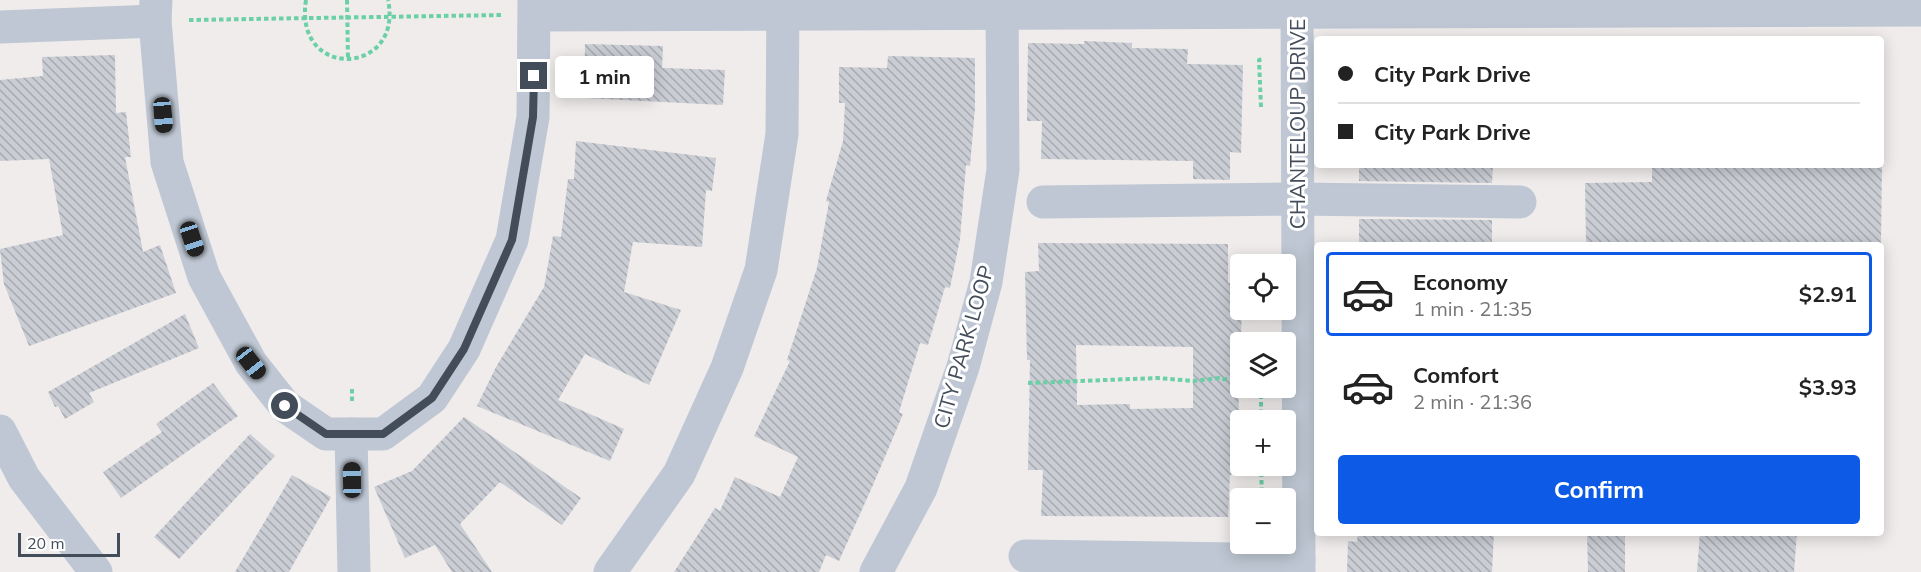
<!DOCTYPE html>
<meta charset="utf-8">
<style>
body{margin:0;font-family:Mulish,sans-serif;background:#f2f2f2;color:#222;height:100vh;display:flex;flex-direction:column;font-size:22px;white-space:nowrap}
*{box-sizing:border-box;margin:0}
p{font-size:20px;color:#767676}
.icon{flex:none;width:33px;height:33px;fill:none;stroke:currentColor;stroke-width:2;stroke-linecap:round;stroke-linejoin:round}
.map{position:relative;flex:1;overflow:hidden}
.details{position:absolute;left:1314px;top:242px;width:570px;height:294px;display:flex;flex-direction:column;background:#fff;border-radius:6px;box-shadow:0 3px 15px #0003}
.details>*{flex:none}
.guide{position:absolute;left:1314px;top:36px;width:570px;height:132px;border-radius:6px;box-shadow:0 3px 15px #0003;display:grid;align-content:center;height:132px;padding:0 24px;background:#fff}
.controls{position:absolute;left:1230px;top:254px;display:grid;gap:12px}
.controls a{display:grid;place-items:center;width:66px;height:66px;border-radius:6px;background:#fff;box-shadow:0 3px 15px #0003;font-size:30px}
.scale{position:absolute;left:18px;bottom:15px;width:102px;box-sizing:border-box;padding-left:6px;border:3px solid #434d5a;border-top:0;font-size:16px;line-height:21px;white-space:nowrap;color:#434d5a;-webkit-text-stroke:4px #fff;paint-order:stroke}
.end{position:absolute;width:27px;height:27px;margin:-14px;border:8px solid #434d5a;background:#fff;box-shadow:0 0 0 3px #fff}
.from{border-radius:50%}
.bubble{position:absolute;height:42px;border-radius:6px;background:#fff;box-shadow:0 3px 15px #0003;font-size:20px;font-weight:700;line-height:42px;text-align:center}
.car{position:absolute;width:18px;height:36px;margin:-18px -9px;border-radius:8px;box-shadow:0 0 4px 2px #0007;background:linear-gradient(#222 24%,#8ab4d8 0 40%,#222 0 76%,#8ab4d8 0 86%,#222 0)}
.guide b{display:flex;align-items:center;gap:21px;height:57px;font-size:22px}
.guide b+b{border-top:2px solid #e0e0e0}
.guide i{width:15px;height:15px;background:#222}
ul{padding:10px 0 0;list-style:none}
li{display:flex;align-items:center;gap:18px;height:84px;margin:0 12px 9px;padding:0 12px;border:3px solid transparent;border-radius:6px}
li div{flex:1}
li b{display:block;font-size:22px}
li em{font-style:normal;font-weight:700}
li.active{border-color:#0d5ae7}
li>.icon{width:54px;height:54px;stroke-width:1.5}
.primary-button{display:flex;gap:12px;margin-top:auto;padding:12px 24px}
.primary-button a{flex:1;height:69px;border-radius:6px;background:#0d5ae7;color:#fff;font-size:24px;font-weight:700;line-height:69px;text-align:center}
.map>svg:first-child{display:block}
</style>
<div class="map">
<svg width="1921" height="572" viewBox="0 0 1921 572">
<defs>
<pattern id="building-back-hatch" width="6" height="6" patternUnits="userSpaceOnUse" patternTransform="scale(1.5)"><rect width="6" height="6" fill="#cacdd4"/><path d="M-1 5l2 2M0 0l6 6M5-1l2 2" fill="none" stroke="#a6a9af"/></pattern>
</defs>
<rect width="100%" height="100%" fill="#efeceb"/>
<!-- building -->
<g fill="url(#building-back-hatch)" fill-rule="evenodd">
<path d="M1084 41 1132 43V48L1188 49 1187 64 1243 65 1241 153 1230 152V180L1193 179V161L1041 159 1042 121H1027L1028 43 1084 44Z"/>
<path d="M585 44 663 46 662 68 725 70 723 105 584 98Z"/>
<path d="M115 55 116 113 126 112 131 157H125L143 252 160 245 176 293 29 346 4 284 0 249 63 235 49 159 0 161V80L43 76 42 57Z"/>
<path d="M888 56 975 58V108L970 166 966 165 960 239 950 288 945 287 928 345 920 343 899 412 903 414 873 485 839 561 826 555 819 572H674L715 508 720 511 735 477 780 497 798 457 754 436 790 361 787 360 817 268 829 202 826 201 843 141 845 103H839V67L887 68Z"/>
<path d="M576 141 716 158 712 191 706 190 702 247 633 242 624 292 681 310 649 385 585 354 558 400 624 429 610 461 477 406 496 367 544 287 553 236 561 237 568 179H574Z"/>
<path d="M1359 165H1493L1492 183 1359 181Z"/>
<path d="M1652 165H1882L1881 244H1586L1585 183 1652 182Z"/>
<path d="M1359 219 1492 220V244H1359Z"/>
<path d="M1038 243 1228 244V283H1240L1242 309 1240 362H1238L1240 474 1230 475 1228 517 1041 516 1043 470H1028L1030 360H1027L1025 272 1039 271ZM1076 345 1193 347V408L1130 409V404L1077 405Z"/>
<path d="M185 314 199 348 89 393 94 402 65 419 58 406 55 407 48 392Z"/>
<path d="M213 383 238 416 121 498 103 472 162 432 156 424Z"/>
<path d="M464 417 581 498 562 525 500 482 460 524 492 572H452L435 545 405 558 374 487 412 471Z"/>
<path d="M250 434 275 456 179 559 154 537Z"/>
<path d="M292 475 331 497 289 572H235Z"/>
<path d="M1358 532H1494L1492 572H1347L1348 541 1357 542Z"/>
<path d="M1587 532H1625V572H1588Z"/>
<path d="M1700 532H1797L1794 572H1697Z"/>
</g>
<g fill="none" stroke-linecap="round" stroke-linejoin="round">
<!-- path -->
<g stroke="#6cd0a7" stroke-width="4" stroke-dasharray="4.5 3" stroke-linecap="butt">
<path d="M306 0C293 81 404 76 388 0"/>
<path d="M347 0 348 59"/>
<path d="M189 20 502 15"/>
<path d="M1261 107 1259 60 1264 59"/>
<path d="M1028 383 1158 378 1194 381 1219 378 1240 382"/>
<path d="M1261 387V420"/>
<path d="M352 401V389"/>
<path d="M1261 465 1262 498"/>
</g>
<!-- minor -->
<g stroke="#bec7d3" stroke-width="33">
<path d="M156 0 155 21 167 162 204 277 251 363 285 406 326 434H383L432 398 464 349 512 240 533 117 534 0"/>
<path d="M1297 0 1299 572"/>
<path d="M535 15 1921 10"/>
<path d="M0 27 155 21"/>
<path d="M1043 202 1298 199 1520 202"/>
<path d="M0 431 24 478 96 572"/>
<path d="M351 434 354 572"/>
<path d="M1025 556 1299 560"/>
<path d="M610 572 679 474 727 368 761 270 782 134 783 0"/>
<path d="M876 572 921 488 963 367 986 282 1003 170 1002 0"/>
</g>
</g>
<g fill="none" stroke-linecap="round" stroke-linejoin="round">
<!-- route -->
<path stroke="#434d5a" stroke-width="8" d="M285 406 326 434H383L432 398 464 349 512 240 533 117 534 76"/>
</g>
<g text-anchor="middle" stroke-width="6" stroke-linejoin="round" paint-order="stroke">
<!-- street labels -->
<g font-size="21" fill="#434d5a" stroke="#fff">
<text transform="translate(1298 124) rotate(-90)" y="7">CHANTELOUP DRIVE</text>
<text transform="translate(964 347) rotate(-74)" y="7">CITY PARK LOOP</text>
</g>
</g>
</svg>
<div class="controls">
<a><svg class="icon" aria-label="locate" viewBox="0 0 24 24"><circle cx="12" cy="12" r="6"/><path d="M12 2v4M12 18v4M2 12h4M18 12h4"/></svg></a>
<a><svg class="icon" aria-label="layers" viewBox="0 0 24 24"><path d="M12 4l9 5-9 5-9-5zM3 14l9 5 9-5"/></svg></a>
<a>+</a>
<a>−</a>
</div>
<div class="scale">20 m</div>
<i class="end from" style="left:285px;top:406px"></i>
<i class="end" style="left:534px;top:76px"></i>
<div class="bubble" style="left:555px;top:56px;width:99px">1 min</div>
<i class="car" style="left:163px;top:115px;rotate:175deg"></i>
<i class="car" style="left:192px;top:239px;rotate:162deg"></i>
<i class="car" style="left:251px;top:363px;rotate:142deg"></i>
<i class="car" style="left:352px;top:480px;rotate:359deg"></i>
<div class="guide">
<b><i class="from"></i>City Park Drive</b>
<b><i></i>City Park Drive</b>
</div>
<section class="details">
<ul>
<li class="active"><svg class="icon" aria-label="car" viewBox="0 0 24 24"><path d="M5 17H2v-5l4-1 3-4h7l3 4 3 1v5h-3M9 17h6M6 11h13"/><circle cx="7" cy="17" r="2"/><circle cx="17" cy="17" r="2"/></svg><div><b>Economy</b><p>1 min · 21:35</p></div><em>$2.91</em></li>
<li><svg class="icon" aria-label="car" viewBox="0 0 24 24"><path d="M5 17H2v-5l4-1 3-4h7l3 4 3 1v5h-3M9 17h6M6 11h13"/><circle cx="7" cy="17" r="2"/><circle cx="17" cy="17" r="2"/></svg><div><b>Comfort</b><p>2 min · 21:36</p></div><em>$3.93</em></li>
</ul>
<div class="primary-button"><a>Confirm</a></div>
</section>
</div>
